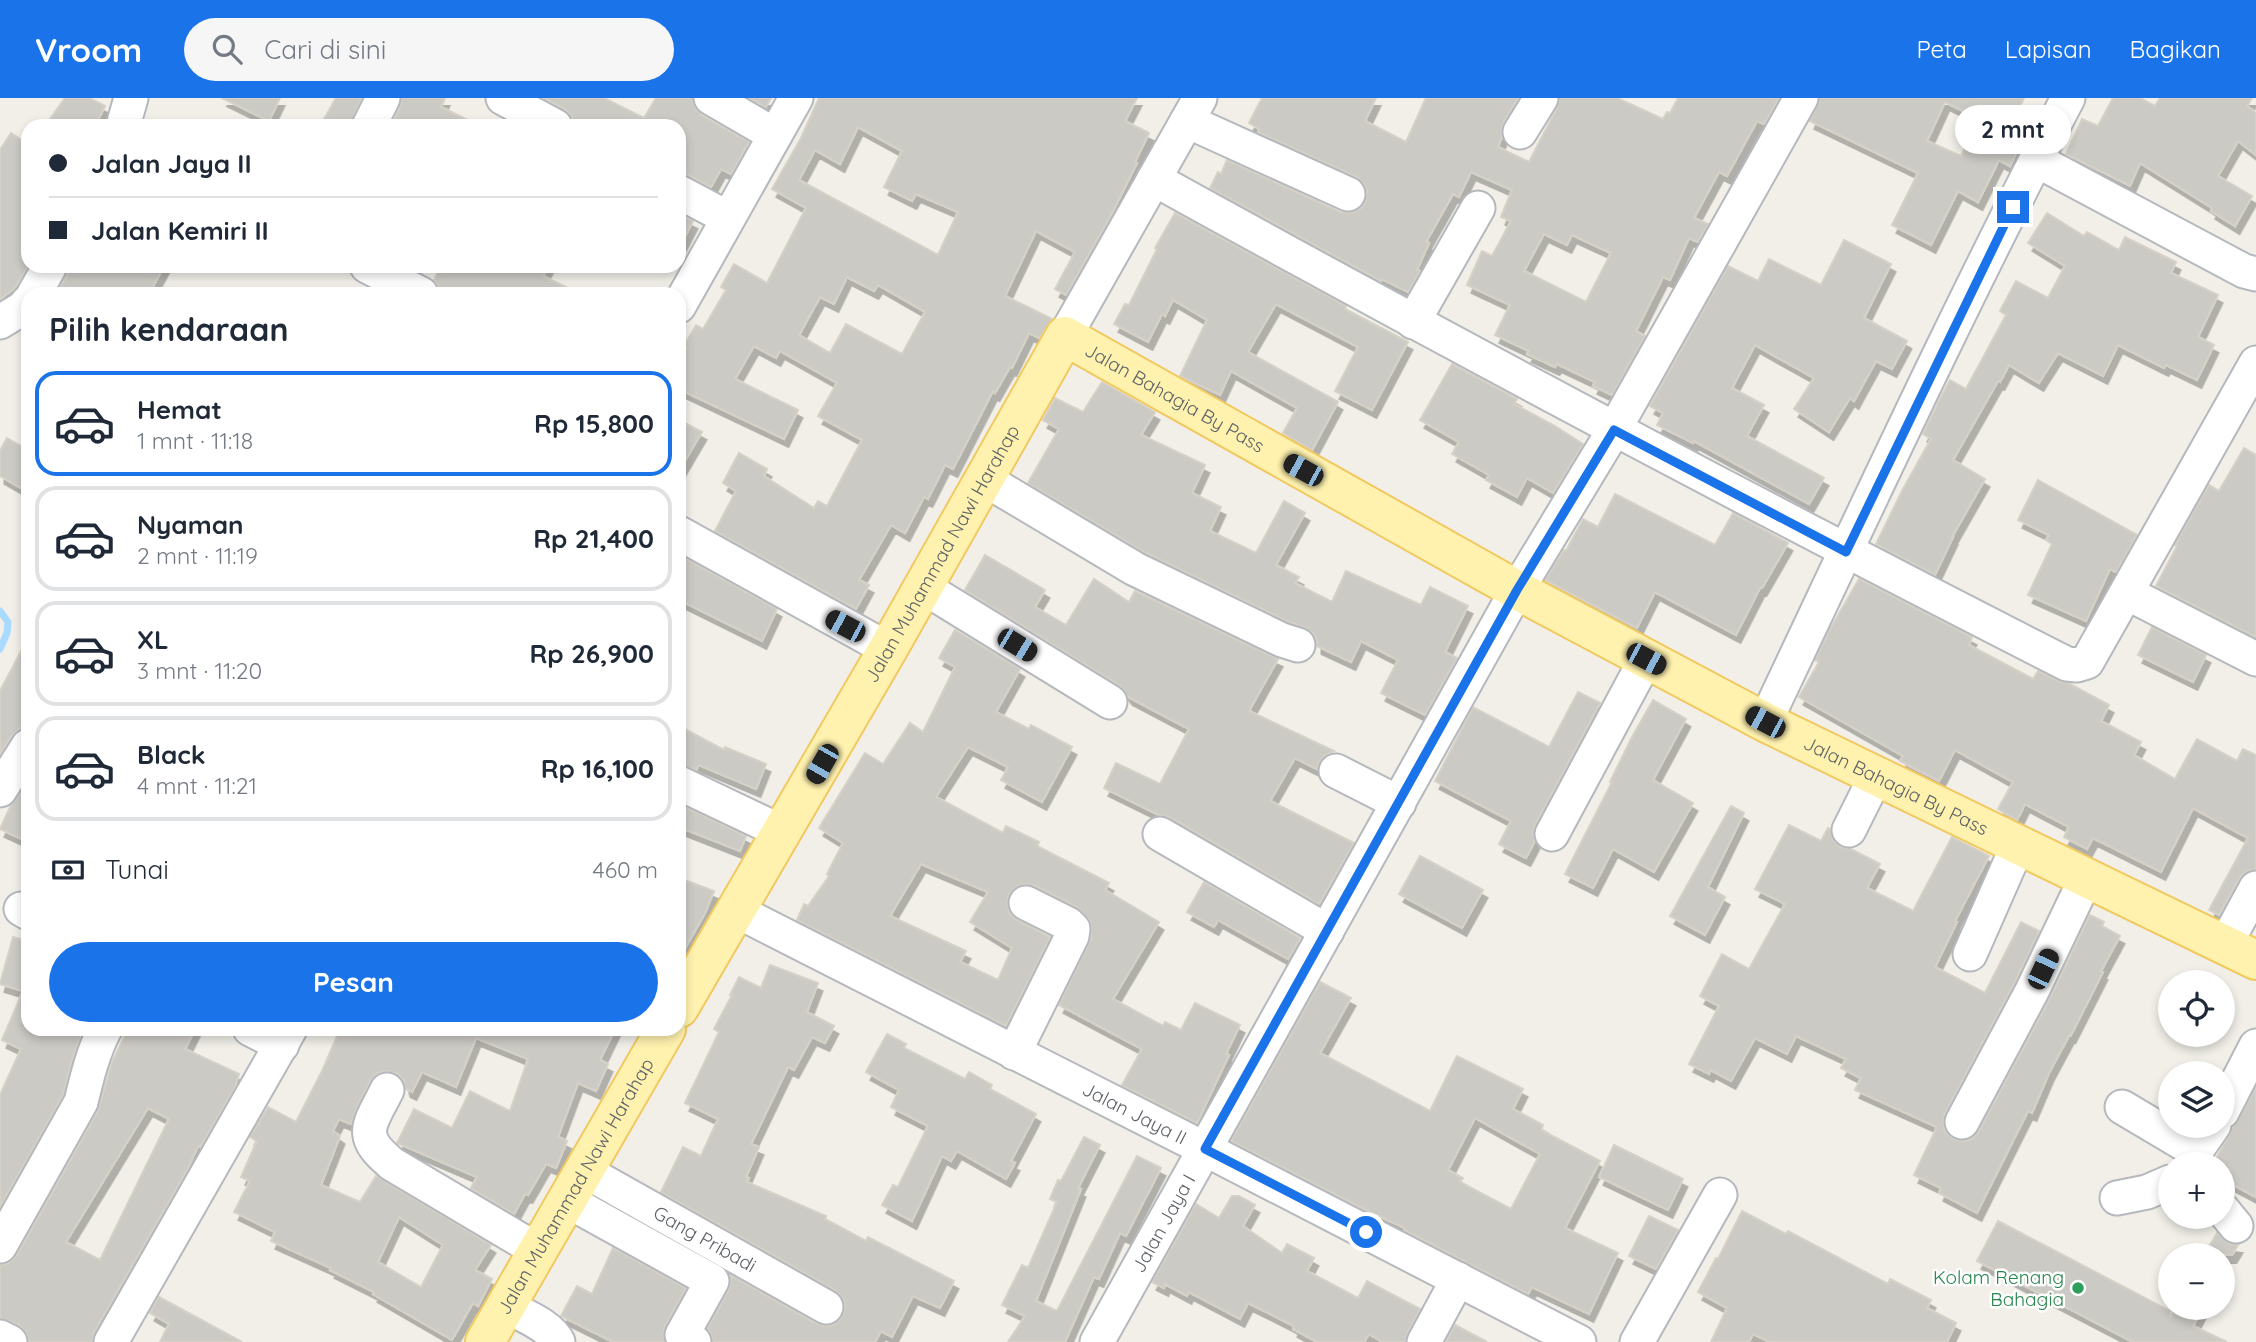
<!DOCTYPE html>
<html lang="id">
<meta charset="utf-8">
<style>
body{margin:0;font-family:Quicksand,sans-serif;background:#f6f6f7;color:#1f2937;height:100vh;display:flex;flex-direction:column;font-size:26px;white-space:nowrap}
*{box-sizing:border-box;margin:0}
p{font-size:23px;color:#747a83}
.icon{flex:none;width:38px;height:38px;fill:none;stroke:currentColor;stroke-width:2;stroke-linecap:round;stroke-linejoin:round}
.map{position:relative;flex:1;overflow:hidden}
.details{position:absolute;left:21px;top:189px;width:665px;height:749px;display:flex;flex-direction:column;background:#fff;border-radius:21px;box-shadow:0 4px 10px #0003}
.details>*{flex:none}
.top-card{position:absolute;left:21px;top:21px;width:665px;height:154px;border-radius:21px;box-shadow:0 4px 10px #0003;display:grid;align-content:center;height:154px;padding:0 28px;background:#fff}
.tools{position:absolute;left:2158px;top:872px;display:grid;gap:14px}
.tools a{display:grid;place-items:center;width:77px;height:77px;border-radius:50%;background:#fff;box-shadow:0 4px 10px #0003;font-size:35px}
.end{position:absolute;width:32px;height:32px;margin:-16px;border:9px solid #1a73e8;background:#fff;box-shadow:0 0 0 4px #fff}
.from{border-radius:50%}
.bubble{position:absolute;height:49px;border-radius:24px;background:#fff;box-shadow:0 4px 10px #0003;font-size:23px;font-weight:700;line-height:49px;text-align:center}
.car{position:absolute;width:21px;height:42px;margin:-21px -10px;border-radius:9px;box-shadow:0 0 5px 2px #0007;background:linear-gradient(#222 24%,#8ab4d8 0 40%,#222 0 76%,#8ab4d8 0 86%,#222 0)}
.top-card b{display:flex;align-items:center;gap:24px;height:66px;font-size:26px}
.top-card b+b{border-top:2px solid #e0e1e3}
.top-card i{width:18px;height:18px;background:#1f2937}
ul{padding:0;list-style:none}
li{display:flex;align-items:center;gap:21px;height:105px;margin:0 14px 10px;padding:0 14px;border:4px solid #e0e1e3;border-radius:21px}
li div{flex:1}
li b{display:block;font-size:26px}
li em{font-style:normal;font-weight:700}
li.current{border-color:#1a73e8}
li>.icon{width:63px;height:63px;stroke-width:1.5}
h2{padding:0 28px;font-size:32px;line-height:84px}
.pay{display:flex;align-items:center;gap:18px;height:77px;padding:0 28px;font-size:26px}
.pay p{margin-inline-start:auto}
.action{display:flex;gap:14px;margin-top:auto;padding:14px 28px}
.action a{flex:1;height:80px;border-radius:42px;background:#1a73e8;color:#fff;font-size:28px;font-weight:700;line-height:80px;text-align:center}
header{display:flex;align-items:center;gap:42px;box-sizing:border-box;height:98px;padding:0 35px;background:#1a73e8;color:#fff}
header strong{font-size:33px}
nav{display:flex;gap:38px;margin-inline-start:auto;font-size:24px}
.search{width:490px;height:63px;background:#f6f6f7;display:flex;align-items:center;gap:18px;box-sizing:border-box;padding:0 24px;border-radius:38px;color:#747a83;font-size:26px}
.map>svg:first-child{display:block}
</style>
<header>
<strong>Vroom</strong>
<div class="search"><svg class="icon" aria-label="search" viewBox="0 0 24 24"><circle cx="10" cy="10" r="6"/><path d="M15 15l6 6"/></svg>Cari di sini</div>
<nav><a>Peta</a><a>Lapisan</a><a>Bagikan</a></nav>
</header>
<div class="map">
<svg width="2256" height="1244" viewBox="0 0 2256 1244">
<defs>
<filter id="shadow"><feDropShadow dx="4.5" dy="8" stdDeviation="0" flood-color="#0004"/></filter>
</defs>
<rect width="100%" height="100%" fill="#f1efe8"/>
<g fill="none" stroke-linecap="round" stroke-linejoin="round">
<!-- stream -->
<path stroke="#aadaff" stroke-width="7" d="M0 513 8 524 7 535 0 551"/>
</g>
<!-- building -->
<g fill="#cccac5" stroke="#d6d1c6" stroke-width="2" fill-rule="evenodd" filter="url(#shadow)">
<path d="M65 0H89L105 8 95 28H45Z"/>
<path d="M222 0H280L269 23Z"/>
<path d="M336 0H361L350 28H320Z"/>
<path d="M402 0H445L441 9 480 28H391L400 9Z"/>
<path d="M544 0H604L644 20 656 0H692L695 10 701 17 749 44 731 76 721 71 711 89 688 77 679 75V28H574L572 19 565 11Z"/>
<path d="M749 0H771L766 9Z"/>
<path d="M819 0H1137L1125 23 1149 35 1135 64 1137 65 1110 119 1066 197 1055 191 1075 154 1036 133 1005 198 1052 221 1039 240 1029 235 1012 270 1010 269 995 295 993 293 953 371 945 367 928 401 924 399 905 435 891 427 859 482 869 487 856 511 715 433 736 393 723 385 739 355 767 371 764 378 814 410 818 403 827 408 862 342 818 318 837 285 780 253 776 260 754 248 735 281 798 312 784 341 679 291V265L687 249 684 248 696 227 703 231 726 192 721 189 734 166 767 185 806 110 772 91 801 40ZM858 29 902 53 884 89 912 103 916 96 958 114 938 157 799 82 815 52 840 66ZM847 179 874 193 878 187 925 214 902 256 846 226 830 255 799 237 820 199 834 206Z"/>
<path d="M1262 0H1376L1365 23 1406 44 1426 0H1518L1503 25 1501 33 1502 39 1498 49 1529 64 1557 10 1560 0H1617L1663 21 1667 14 1670 15 1678 0H1779L1764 26 1757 23 1727 78 1719 74 1694 120 1708 126 1698 144 1689 140 1670 182 1663 179 1636 233 1645 238 1612 297 1593 288 1595 284 1557 266 1555 269 1527 256 1529 253 1495 237 1510 207 1467 187 1482 153 1492 158 1511 123 1501 119 1512 92 1471 74 1459 99 1453 96 1426 144 1429 145 1417 172 1420 173 1408 194 1382 181 1381 183 1210 90 1218 74 1221 76 1227 62 1340 114 1351 115 1360 111 1365 105 1367 93 1363 84 1357 79 1258 34 1259 31 1249 25ZM1544 136 1567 147 1572 137 1611 155 1586 204 1524 173Z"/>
<path d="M1820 0H2024L2005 40 2020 47 2010 68 1999 62 1978 104 1958 93 1931 147 1892 127 1918 75 1810 23ZM1945 4 1979 21 1961 58 1927 43Z"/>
<path d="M2113 0H2140L2155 8 2160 0H2252L2247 8 2256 15V57L2238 43 2218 78 2252 98 2235 128 2211 113 2212 110 2140 65 2130 88 2066 56 2082 21 2098 28Z"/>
<path d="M11 35 28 46V168L16 189 0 201V52Z"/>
<path d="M1175 115 1346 208 1345 211 1408 244 1372 312 1335 293 1358 249 1276 206 1248 254 1338 304 1312 352 1283 335 1297 310 1231 273 1220 297 1180 278 1207 222 1173 202 1165 218 1162 216 1148 244 1114 226 1125 206 1129 207 1157 151 1155 150Z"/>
<path d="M2047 115 2084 138 2087 134 2119 152 2125 139 2176 164 2171 175 2218 197 2198 239 2214 247 2197 282 2166 267 2164 270 2118 247 2103 278 2058 255 2039 285 2009 267 2000 284 1998 283 1953 362 1985 381 1952 439H1953L1935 477 1876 446 1903 391 1931 341 1923 336 1941 299 1950 282 1966 291 2006 217 2000 213 2016 183 2048 200 2065 168 2028 145Z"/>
<path d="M679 116 693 123 679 150Z"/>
<path d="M1844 142 1891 166 1864 220 1907 243 1892 271 1876 263 1854 303 1850 300 1829 334 1794 311 1814 280 1755 247 1732 290 1764 307 1747 338 1824 380 1809 406 1694 343 1693 345 1657 327 1663 315 1650 308 1728 168 1758 183 1769 161 1821 187Z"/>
<path d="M69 168H164L149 196H56L67 178Z"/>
<path d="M441 168H548L543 178 580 196H440L438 186 434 182Z"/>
<path d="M1452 266 1517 301 1514 306 1555 328 1583 346 1553 395 1527 380 1517 399 1486 382 1489 377 1452 356 1459 344 1420 322Z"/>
<path d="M1102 284 1155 314 1141 337 1205 367 1192 395 1221 409 1210 433 1256 455 1284 403 1305 415 1276 467 1299 479 1295 485 1332 504 1346 473 1421 507 1430 489 1468 508 1445 554 1457 560 1425 617 1381 595 1398 562 1361 543 1351 564 1317 548V542L1313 535 1304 529 1289 524 1144 454 1028 385 1059 331 1043 322 1055 300 1083 314Z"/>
<path d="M679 322 702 334 679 373Z"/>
<path d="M7 340 28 352V394L0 378V353Z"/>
<path d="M2244 350 2256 357V539L2156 488 2177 448 2175 447 2209 387 2219 393Z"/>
<path d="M2038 382 2137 437 2116 474 2110 471 2086 523 2028 497 2052 446 2046 442 2049 437 2018 422Z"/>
<path d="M1615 396 1715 447 1733 415 1788 445 1762 490H1760L1736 537 1655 494 1637 530 1545 482 1564 452 1566 453 1583 421 1598 429Z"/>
<path d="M679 457 777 511 762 543 679 502Z"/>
<path d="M985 457 1045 492 1035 509 1066 527 1094 481 1129 504 1135 493 1278 561 1249 613 1334 653 1325 657 1319 664 1317 671 1295 660 1270 703 1354 745 1319 806 1170 719 1159 717 1104 690 1116 665 1160 686 1189 631 1128 599 1120 588 965 492Z"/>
<path d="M1859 481 1972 539 1969 547 2033 581 2038 573 2059 583 2070 586 2109 607 2101 623 2141 644 2134 657 2175 681 2197 641 2237 663 2243 651 2256 657V771L2247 773 2239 780 2219 817 2209 812 2248 740 2193 710 2161 774 2093 740 2087 751 2064 739 2069 729 2025 706 2017 722 1998 711 2013 684 1955 652 1939 683 1900 663 1903 658 1799 599 1819 564 1815 562 1830 531Z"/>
<path d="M2152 529 2206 557 2193 584 2138 557Z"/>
<path d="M955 532 1020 571 996 614 1029 631 1031 627 1072 649 1042 704 1001 682 1008 669 968 649 936 699 1003 735 1006 728 1039 744 1037 748 1109 785 1105 792 1159 824 1113 901 1163 928 1165 924 1181 932 1195 905 1240 927 1226 956 1229 957 1197 1025 1122 987 1142 951 1059 907 1091 841V824L1077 809 1035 788 1026 786 1016 789 1009 796 1007 805 1010 816 1017 822 1050 839 1006 928 797 822 804 806 808 808 829 778 827 776 843 745 819 730 865 655 883 666 910 625 923 634 955 569 939 560ZM921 766 988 794 970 824 1012 850 998 882 960 864 966 853 890 818Z"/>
<path d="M28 540V629L22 628 12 637 0 656V593Z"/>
<path d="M1578 594 1600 605 1535 727 1533 736 1535 743 1526 760 1499 746 1511 723 1435 683 1473 609 1549 649Z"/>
<path d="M1653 602 1686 621 1653 682 1693 705 1654 774 1613 751 1593 790 1565 776 1612 684H1610L1631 641Z"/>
<path d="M679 628 724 652 725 649 766 666 756 691 699 667 696 672 679 666Z"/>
<path d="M28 684V744L0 731 11 707Z"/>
<path d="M679 706 746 738 740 753 679 729Z"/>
<path d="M1731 708 1744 715 1708 789 1725 799 1705 837 1670 818Z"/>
<path d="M1789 727 1821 743 1828 730 1830 731 1833 742 1840 749 1851 751 1880 766 1867 790 1913 813 1952 739 1989 758 1955 823 1957 824 1935 869 1985 895 2021 824 2039 833 2015 884 1945 1015 1943 1024 1945 1034 1954 1041 1962 1043 1972 1041 1979 1033 2049 902 2090 817 2104 824 2102 828 2120 838 2101 873 2103 874 2071 937 2070 936 2049 975 2032 1015 2028 1013 1977 1115 1939 1095 1941 1090 1914 1077 1937 1029 1855 992 1861 980 1841 970 1846 961 1796 938 1787 956 1755 940 1731 983 1711 972 1709 976 1689 966 1719 908 1700 898 1722 856 1749 871 1785 806 1755 791Z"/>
<path d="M1420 758 1483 792 1462 830 1399 796Z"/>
<path d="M679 780 714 793 705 815 679 861Z"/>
<path d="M1204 784 1300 840 1288 861 1218 822 1214 829 1187 814Z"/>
<path d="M13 839 28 843V931H84L72 961 63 997 0 1109V997L21 951 2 942 23 893 0 886Z"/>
<path d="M770 867 818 885 807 914 834 928 825 945 812 939 794 972 788 969 751 1046 759 1049 746 1079 749 1080 747 1084 826 1118 825 1121 866 1143 868 1139 954 1183 940 1210 913 1198 892 1239 881 1233 875 1244H713L711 1235 707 1231 729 1192 731 1183 730 1177 817 1226 826 1228 835 1226 842 1219 845 1209 843 1200 835 1192 661 1094 683 1049 701 1058 718 1021 685 1005 719 934 714 931 732 897H730L739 879 761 890Z"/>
<path d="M1320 884 1351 900 1320 955 1430 1013 1457 958 1523 991 1513 1011 1543 1027 1541 1032 1600 1063 1565 1130 1618 1155 1589 1216 1532 1189 1528 1196 1404 1132 1405 1130 1366 1112 1231 1043ZM1475 1020 1540 1056 1511 1111 1460 1084 1463 1080 1448 1072Z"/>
<path d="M128 931H195L185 951 239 976 234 991 200 1049 198 1048 187 1072 94 1234 92 1244H29L26 1234 19 1227 0 1220V1167L9 1165 17 1157 98 1013 112 964ZM148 1010 169 1021 100 1162 66 1144Z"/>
<path d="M340 931H615L600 962 608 966 596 993 578 985 558 1039 567 1043 556 1070 546 1066 528 1097 525 1096 514 1116 471 1090 477 1079 397 1045 414 1011 452 1030 470 993 510 1013 528 961 476 940 456 989 422 974 412 994 406 991 404 982 396 975 387 973 377 975 370 983 358 1006 351 1026 339 1021 333 1033 340 1038 321 1087 360 1104 376 1078 491 1147 475 1172 492 1181 478 1208 473 1205 452 1242 373 1196 374 1194 330 1172 331 1170 271 1143 275 1134 234 1114 250 1083 241 1079 257 1043 250 1039 268 1009 296 1024 323 971ZM399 1119 443 1147 421 1189 378 1164Z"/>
<path d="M887 936 906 946 904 950 965 981 969 974 992 987 990 991 1036 1016 1011 1063 1015 1065 1006 1081 957 1053 951 1063 942 1058 912 1123 882 1107 893 1087 898 1089 928 1028 891 1009 899 992 866 974Z"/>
<path d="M2256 990V1099L2222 1081V1066H2213Z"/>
<path d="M1084 1039 1100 1047 1078 1090 1081 1091 1036 1203 1057 1213 1137 1058 1161 1070 1126 1138 1120 1135 1099 1181 1094 1179 1065 1244H1008L1025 1218 1002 1207 1022 1167 1028 1170 1057 1104 1050 1101 1058 1082 1061 1083Z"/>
<path d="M1614 1047 1683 1081 1668 1112 1599 1079Z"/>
<path d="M1232 1098H1239L1255 1107 1243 1128 1282 1155 1287 1146 1314 1160 1307 1173 1358 1200 1367 1183 1420 1211 1407 1235 1405 1244H1383L1369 1236 1364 1244H1317L1293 1231 1294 1228 1248 1205 1240 1221 1189 1194 1187 1198 1165 1186 1164 1190 1152 1184 1196 1106 1219 1120Z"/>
<path d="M1742 1113 1786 1136 1788 1133 1888 1186 1890 1181 1931 1202 1927 1210 1956 1225 1947 1244H1770L1753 1236 1749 1244H1711L1727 1210 1698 1194 1716 1160 1718 1161Z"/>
<path d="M1649 1118 1678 1132 1656 1171 1629 1158Z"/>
<path d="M1998 1123 2170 1213V1220L2176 1209H2203L2193 1228 2227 1244H2133L1977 1163Z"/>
<path d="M2217 1135 2229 1146 2238 1147 2232 1157H2204Z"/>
<path d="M613 1150 686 1190 665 1228 663 1237 665 1244H613L561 1218 577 1188 592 1196Z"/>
<path d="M159 1199 242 1244H160L169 1226 150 1215Z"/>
<path d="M1455 1227 1487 1244H1446Z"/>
</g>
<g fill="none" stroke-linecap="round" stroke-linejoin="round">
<defs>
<g id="minor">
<path d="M503 0 555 28"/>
<path d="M711 0 775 37"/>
<path d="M1187 23 1348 96"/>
<path d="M123 28 131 0"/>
<path d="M369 28 383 0"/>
<path d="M1520 34 1541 0"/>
<path d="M2036 62 2244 173 2256 176"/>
<path d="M1154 81C1456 248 1760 410 2067 566L2077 567 2087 564 2256 265"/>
<path d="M679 94 728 120"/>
<path d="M367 168 421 196"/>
<path d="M34 196 50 168"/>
<path d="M679 208 796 0"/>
<path d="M0 224 23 210 28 204"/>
<path d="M1413 224 1478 110"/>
<path d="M1065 238 1200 0"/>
<path d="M984 381 1135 471 1282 542 1298 547"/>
<path d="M679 435 888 551"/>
<path d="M923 489 1110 604"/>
<path d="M2127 495 2256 561"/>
<path d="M1765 624C1864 415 1961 205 2068 0"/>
<path d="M1336 673 1399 705"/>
<path d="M679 685 782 734"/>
<path d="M0 692 28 648"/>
<path d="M1849 732 1876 678"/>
<path d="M1160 736 1327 833"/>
<path d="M1552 736 1646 561"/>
<path d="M21 811 28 815"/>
<path id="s1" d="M737 813 1205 1051 1579 1244"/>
<path d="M2225 847 2256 790"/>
<path d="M1970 856 2018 747"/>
<path d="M250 931 282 947"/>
<path d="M1014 955 1072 838 1073 831 1068 826 1026 805"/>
<path d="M387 992C369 1028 357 1037 392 1066L537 1152"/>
<path d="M2122 1009 2196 1053 2214 1027"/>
<path d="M2222 1014 2256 948"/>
<path d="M1962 1024 2032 893 2086 780"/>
<path id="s2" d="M583 1072 826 1209"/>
<path d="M2117 1100 2147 1094 2170 1084"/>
<path d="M566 1102 712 1183 682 1237 694 1244"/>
<path d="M2222 1111 2236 1128"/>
<path d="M0 1148 81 1004C87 979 93 954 105 931"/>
<path d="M506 1208C522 1217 550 1227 558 1244"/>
<path d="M0 1239 10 1244"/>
<path d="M111 1244 290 931"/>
<path id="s3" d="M1097 1244 1517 492 1614 332 1801 0"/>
<path d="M1424 1244 1458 1181"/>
<path d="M1637 1244 1720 1097"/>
</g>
<g id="major">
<path id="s4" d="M679 910 888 551 1065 238 1517 492 1765 624 2256 862"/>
<path id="s5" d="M485 1244 666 931"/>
</g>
</defs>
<!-- minor casing -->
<use href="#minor" stroke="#b5b8bc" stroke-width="37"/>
<!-- major casing -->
<use href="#major" stroke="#f2c960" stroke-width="42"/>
<!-- minor -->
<use href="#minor" stroke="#fff" stroke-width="33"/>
<!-- major -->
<use href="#major" stroke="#fff2af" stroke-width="38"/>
</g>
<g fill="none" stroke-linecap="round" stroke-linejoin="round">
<!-- route -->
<path stroke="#1a73e8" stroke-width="9" d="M1366 1134 1205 1051 1517 492 1614 332 1846 454 2013 109"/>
</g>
<!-- markers -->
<circle fill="#2e9e5b" stroke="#fff" stroke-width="2.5" cx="2078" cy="1190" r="7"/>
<g text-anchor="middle" stroke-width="5" stroke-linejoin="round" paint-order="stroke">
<!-- street labels -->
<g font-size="19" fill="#5f6368" stroke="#fff">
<text dy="7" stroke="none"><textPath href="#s4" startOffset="901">Jalan Bahagia By Pass</textPath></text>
<text dy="7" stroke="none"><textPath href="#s4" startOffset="525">Jalan Muhammad Nawi Harahap</textPath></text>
<text dy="7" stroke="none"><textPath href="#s4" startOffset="1720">Jalan Bahagia By Pass</textPath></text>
<text dy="7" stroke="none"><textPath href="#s1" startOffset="446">Jalan Jaya II</textPath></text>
<text dy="7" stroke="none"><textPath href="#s5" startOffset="180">Jalan Muhammad Nawi Harahap</textPath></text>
<text dy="7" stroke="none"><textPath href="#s3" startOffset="136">Jalan Jaya I</textPath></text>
<text dy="7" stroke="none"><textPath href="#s2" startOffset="140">Gang Pribadi</textPath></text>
</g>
<!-- leisure labels -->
<g font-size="19" fill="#27864d" stroke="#fff" text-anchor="end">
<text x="2064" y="1186">Kolam Renang<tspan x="2064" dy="22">Bahagia</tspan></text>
</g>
</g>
</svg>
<div class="tools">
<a><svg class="icon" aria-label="locate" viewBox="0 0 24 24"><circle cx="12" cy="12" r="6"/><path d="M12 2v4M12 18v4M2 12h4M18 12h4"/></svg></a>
<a><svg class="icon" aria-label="layers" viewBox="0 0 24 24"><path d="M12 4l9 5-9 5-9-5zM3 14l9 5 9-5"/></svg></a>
<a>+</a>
<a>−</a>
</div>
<i class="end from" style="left:1366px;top:1134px"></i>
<i class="end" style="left:2013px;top:109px"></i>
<div class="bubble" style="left:1955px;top:7px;width:116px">2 mnt</div>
<i class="car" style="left:1303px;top:372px;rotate:299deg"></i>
<i class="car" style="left:845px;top:528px;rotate:298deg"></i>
<i class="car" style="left:1017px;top:547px;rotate:121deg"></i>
<i class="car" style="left:1646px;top:561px;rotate:118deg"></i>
<i class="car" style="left:1765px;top:624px;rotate:298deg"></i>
<i class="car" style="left:822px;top:666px;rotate:210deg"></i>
<i class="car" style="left:2043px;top:871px;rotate:25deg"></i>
<div class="top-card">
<b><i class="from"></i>Jalan Jaya II</b>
<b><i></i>Jalan Kemiri II</b>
</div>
<section class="details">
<h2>Pilih kendaraan</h2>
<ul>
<li class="current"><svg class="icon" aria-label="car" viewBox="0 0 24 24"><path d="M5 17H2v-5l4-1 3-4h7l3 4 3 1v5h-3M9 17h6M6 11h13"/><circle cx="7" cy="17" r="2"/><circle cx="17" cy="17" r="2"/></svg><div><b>Hemat</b><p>1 mnt · 11:18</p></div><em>Rp 15,800</em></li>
<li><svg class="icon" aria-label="car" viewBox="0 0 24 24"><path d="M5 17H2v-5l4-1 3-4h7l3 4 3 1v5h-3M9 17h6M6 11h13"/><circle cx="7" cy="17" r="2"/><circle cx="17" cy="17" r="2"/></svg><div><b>Nyaman</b><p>2 mnt · 11:19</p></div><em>Rp 21,400</em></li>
<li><svg class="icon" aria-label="car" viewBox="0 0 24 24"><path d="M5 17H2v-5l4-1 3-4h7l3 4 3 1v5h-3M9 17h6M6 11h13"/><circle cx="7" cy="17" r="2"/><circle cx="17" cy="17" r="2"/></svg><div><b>XL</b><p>3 mnt · 11:20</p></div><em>Rp 26,900</em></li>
<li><svg class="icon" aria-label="car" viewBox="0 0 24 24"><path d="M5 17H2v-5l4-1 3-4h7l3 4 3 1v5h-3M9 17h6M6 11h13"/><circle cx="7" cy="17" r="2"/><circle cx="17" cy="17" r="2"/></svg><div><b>Black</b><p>4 mnt · 11:21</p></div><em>Rp 16,100</em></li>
</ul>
<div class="pay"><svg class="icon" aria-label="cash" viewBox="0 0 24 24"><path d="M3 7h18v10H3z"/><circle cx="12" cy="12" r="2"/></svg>Tunai<p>460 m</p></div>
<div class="action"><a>Pesan</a></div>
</section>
</div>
